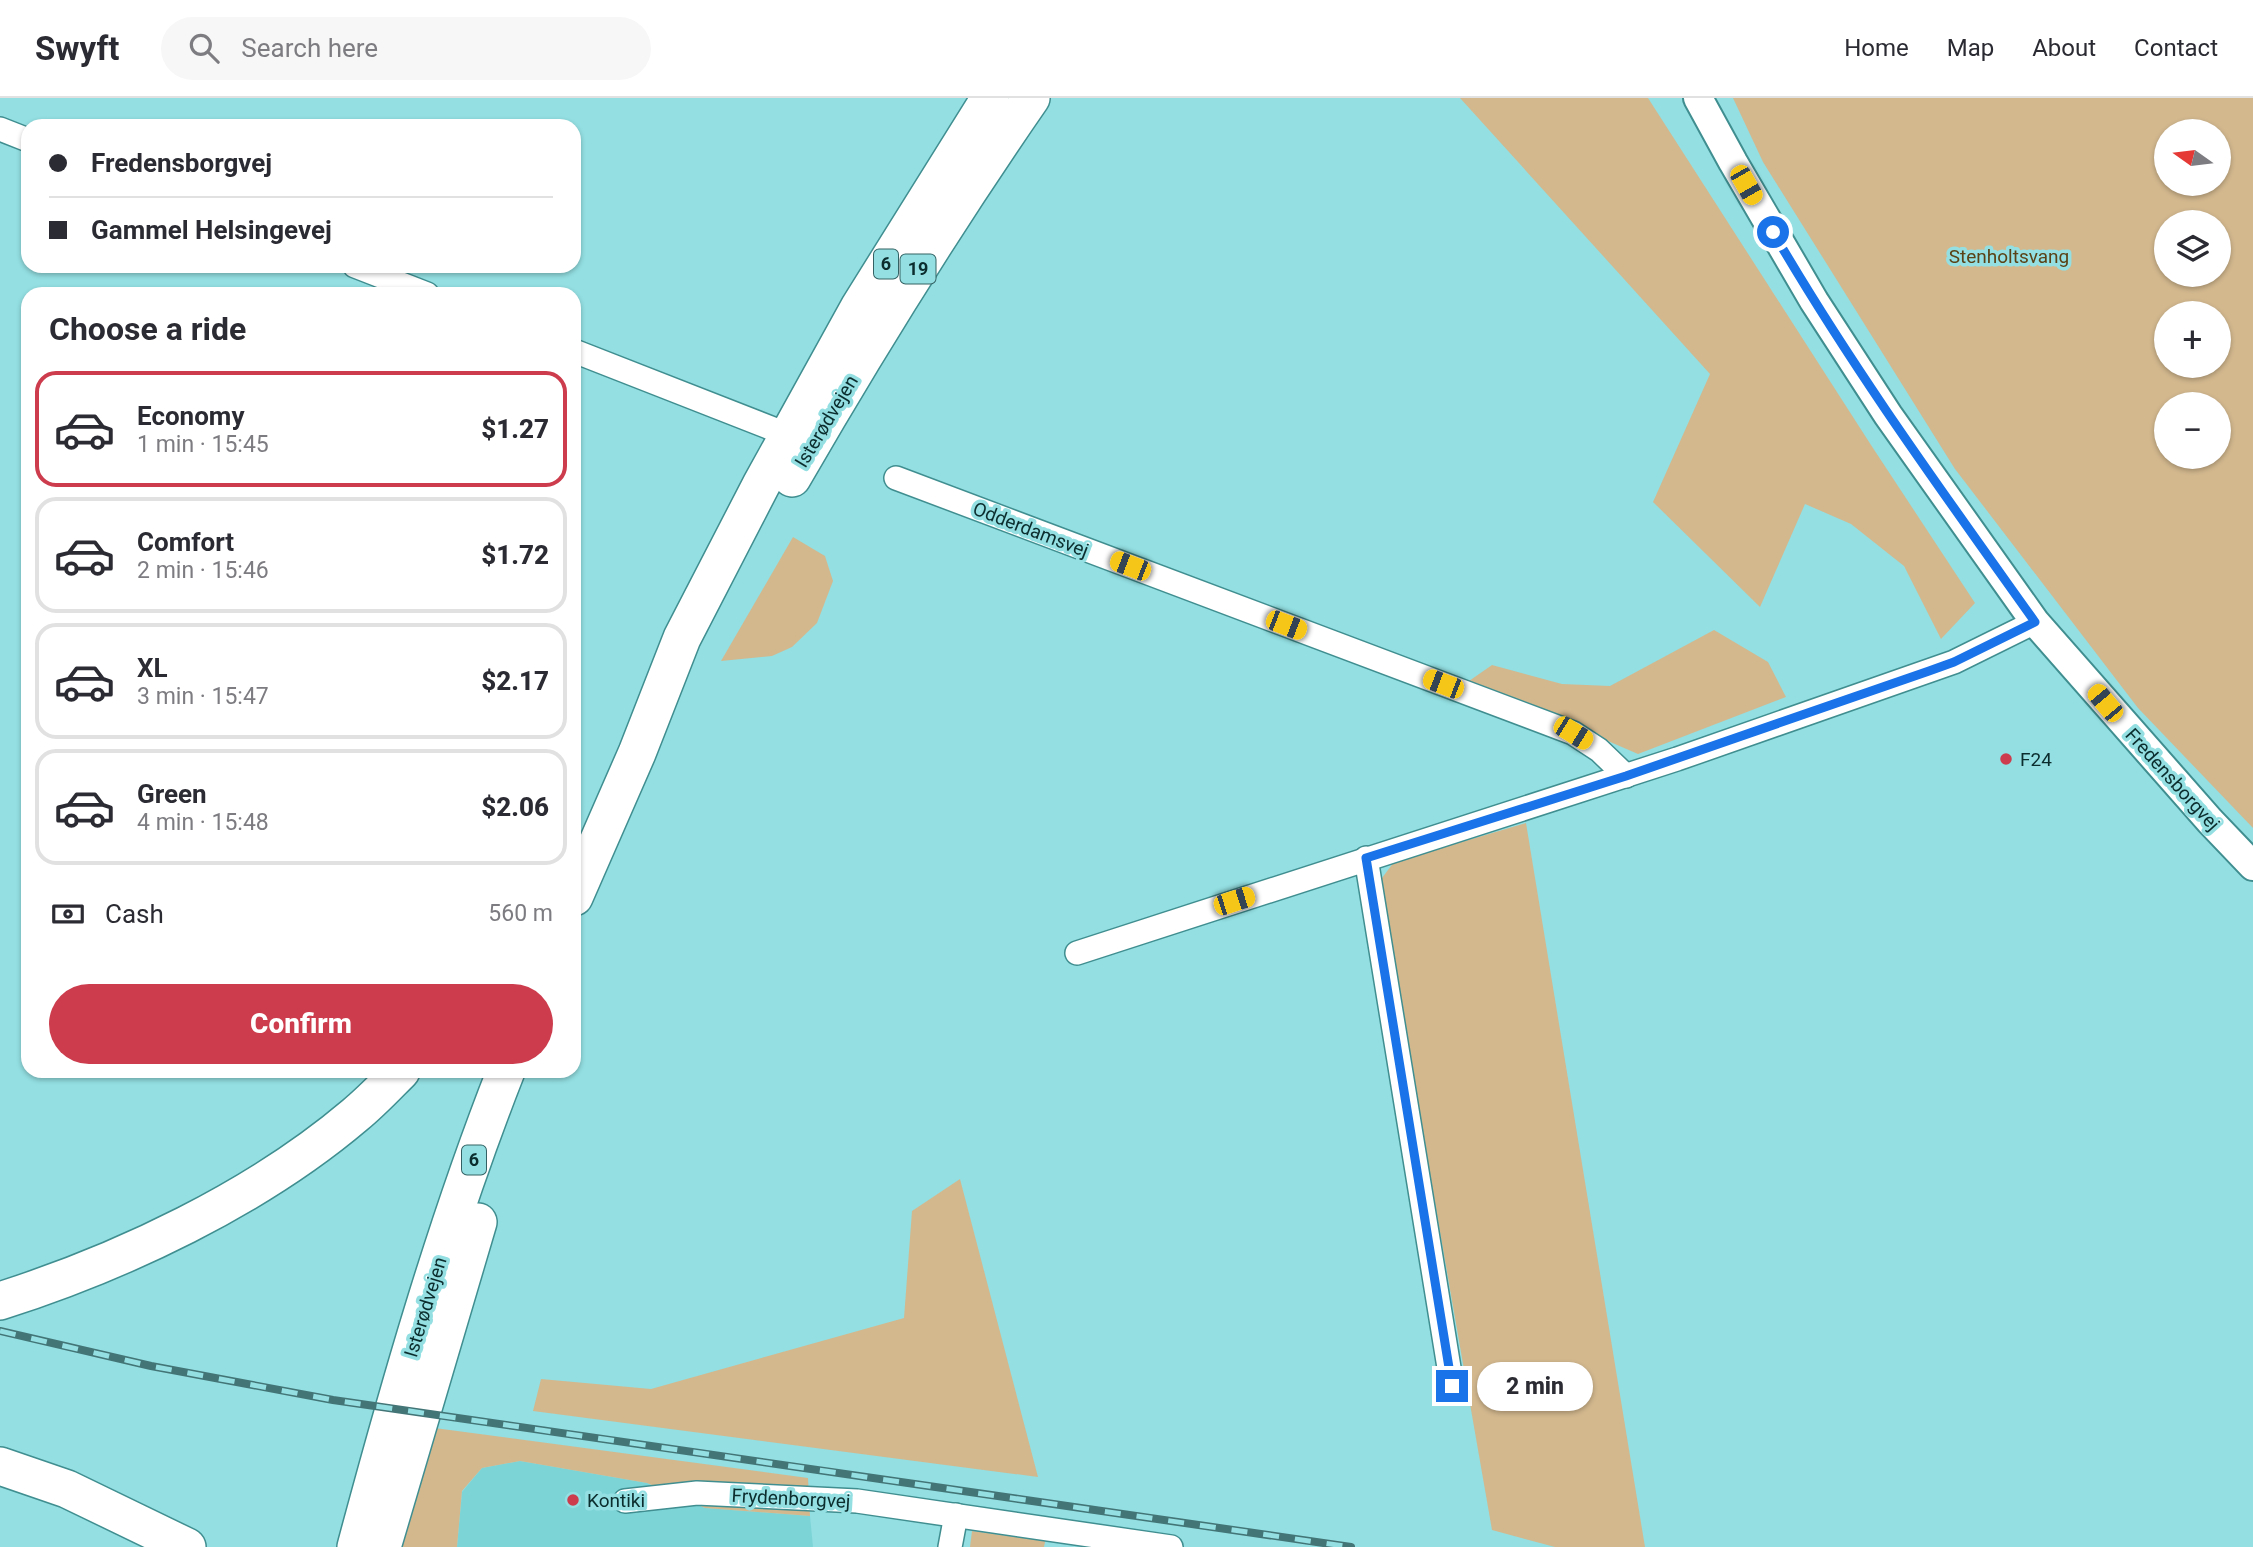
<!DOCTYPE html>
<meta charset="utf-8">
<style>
body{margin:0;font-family:Roboto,sans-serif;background:#f7f7f7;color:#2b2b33;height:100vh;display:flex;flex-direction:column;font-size:26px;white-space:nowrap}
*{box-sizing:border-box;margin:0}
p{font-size:23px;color:#7c7c81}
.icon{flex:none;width:38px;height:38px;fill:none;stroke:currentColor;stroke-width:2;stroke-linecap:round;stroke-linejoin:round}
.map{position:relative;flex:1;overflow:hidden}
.drawer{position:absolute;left:21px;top:189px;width:560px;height:791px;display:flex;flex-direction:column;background:#fff;border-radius:21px;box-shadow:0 2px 5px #0004}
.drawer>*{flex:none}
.guide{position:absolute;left:21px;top:21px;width:560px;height:154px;border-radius:21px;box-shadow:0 2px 5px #0004;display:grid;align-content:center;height:154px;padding:0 28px;background:#fff}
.needle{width:46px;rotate:284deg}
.buttons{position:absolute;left:2154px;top:21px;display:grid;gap:14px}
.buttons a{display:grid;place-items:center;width:77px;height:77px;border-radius:50%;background:#fff;box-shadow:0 2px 5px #0004;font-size:35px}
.end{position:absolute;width:32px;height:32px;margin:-16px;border:9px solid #1a73e8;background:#fff;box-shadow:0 0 0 4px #fff}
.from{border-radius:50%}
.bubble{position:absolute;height:49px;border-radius:24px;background:#fff;box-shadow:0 2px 5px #0004;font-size:23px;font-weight:800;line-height:49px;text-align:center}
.car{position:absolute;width:21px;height:42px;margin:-21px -10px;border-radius:9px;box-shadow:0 0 5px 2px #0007;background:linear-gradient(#f5c518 24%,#345 0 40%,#f5c518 0 76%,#345 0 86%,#f5c518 0)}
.guide b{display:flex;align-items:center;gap:24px;height:66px;font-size:26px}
.guide b+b{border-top:2px solid #e1e1e2}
.guide i{width:18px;height:18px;background:#2b2b33}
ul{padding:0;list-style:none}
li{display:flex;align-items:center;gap:21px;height:116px;margin:0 14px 10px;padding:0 14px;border:4px solid #e1e1e2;border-radius:21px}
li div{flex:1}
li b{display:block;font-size:26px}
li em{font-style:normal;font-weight:800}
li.selected{border-color:#cc3c4d}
li>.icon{width:63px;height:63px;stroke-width:1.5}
h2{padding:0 28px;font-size:32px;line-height:84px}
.pay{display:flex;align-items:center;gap:18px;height:77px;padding:0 28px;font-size:26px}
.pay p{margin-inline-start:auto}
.primary-button{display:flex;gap:14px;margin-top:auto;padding:14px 28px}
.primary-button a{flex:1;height:80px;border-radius:42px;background:#cc3c4d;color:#fff;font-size:28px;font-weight:800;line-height:80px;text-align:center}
header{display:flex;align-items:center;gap:42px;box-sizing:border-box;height:98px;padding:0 35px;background:#fff;border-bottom:2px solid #e1e1e2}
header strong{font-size:33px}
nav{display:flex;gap:38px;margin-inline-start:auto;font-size:24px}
.search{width:490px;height:63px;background:#f7f7f7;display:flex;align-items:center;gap:18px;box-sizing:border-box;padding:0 24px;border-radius:38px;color:#7c7c81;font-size:26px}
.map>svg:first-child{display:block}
</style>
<header>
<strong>Swyft</strong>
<div class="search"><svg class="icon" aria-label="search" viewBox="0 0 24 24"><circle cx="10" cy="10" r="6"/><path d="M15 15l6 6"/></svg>Search here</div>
<nav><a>Home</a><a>Map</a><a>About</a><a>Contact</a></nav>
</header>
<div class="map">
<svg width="2253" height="1449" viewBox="0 0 2253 1449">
<rect width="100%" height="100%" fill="#93dfe2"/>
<!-- built -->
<path fill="#7cd4d7" d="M520 1363 647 1385 705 1410 810 1418 813 1449H457L462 1394 482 1370Z"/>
<!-- green -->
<g fill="#d3b88e" fill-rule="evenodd">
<path d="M1460 0H1648L1871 347 1975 505 1941 541 1904 468 1851 426 1805 406 1760 509 1653 404 1710 276Z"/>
<path d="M1733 0H2253V730L2138 610 1955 371 1763 64ZM2219 33V86H2166V33ZM2219 124V177H2166V124ZM2219 215V268H2166V215ZM2219 306V359H2166V306Z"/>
<path d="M793 439 825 458 833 483 817 525 792 549 772 558 721 563Z"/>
<path d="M1714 532 1768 564 1786 599 1638 656 1469 583 1492 567 1562 586 1610 588Z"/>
<path d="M1526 725 1645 1449H1555L1492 1432 1379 784 1394 764Z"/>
<path d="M960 1081 1038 1379 533 1313 541 1281 651 1291 904 1220 912 1113Z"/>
<path d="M427 1329 808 1380 810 1418 705 1410 647 1385 520 1363 482 1370 462 1393 457 1449H394Z"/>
<path d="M972 1433 1045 1443V1444L1044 1449H970Z"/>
</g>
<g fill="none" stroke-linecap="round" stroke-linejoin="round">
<defs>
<g id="minor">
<path d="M0 31 28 42"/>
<path d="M355 168 427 196"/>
<path d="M574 253 799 341"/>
<path d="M896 380 1573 635 1599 652 1626 678"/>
<path d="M1366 760 1452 1288"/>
<path d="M1077 855 1677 661 1954 564 2035 524"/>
<path d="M625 1403 697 1395 857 1403 1171 1449"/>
<path d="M950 1449 956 1417"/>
</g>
<path id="tertiary" d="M1698 0 1733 64 1814 203 1888 317 2035 524 2210 723 2253 768"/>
<g id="trunk">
<path d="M792 380C867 250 946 123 1031 0"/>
<path d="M574 799 637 655 682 540 761 387 860 208 990 0"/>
<path d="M0 1203C122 1164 256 1101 355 1017 371 1004 386 988 401 973"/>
<path d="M0 1368 67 1391 187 1449"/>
<path d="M356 1449C399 1289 445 1128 506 973"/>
<path d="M382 1449 478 1124"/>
</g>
</defs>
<!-- minor casing -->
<use href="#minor" stroke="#408e90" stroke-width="26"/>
<!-- tertiary casing -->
<use href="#tertiary" stroke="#408e90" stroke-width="32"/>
<!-- trunk casing -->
<use href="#trunk" stroke="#408e90" stroke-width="40"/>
<!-- minor -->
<use href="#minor" stroke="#fff" stroke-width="23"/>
<!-- tertiary -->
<use href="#tertiary" stroke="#fff" stroke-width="28"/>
<!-- trunk -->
<use href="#trunk" stroke="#fff" stroke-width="37"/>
<defs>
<path id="rail" d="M0 1233 151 1268 333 1302 1351 1449"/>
</defs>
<!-- rail casing -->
<use href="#rail" stroke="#437577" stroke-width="8"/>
<!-- rail -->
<use href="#rail" stroke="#93dfe2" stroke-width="5" stroke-dasharray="16" stroke-linecap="butt"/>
</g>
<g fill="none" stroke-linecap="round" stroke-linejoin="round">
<!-- route -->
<path stroke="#1a73e8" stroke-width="9" d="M1452 1288 1366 760 1626 678 1929 573 1954 564 2035 524C1944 396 1852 270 1773 134"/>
</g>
<!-- markers -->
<g fill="#cc3c4d" stroke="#93dfe2" stroke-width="2.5">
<circle cx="2006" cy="661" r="7"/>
<circle cx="573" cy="1402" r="7"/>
</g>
<g text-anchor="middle" stroke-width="7" stroke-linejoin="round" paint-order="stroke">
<!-- shield labels -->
<g fill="#93dfe2" stroke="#346264" stroke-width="2">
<rect x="874" y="151.5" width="24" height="29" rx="5"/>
<rect x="900.5" y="156.5" width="35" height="29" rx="5"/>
<rect x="462" y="1047.5" width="24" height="29" rx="5"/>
</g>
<g font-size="18" font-weight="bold" fill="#0c2d2e">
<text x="886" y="172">6</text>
<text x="918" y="177">19</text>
<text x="474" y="1068">6</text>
</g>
<!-- park labels -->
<g font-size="19" fill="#5b4216" stroke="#93dfe2">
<text x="2009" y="165">Stenholtsvang</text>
</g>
<!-- street labels -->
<g font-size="19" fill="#0c2d2e" stroke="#93dfe2">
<text transform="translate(826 323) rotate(-59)" y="7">Isterødvejen</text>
<text transform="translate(1031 431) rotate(21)" y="7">Odderdamsvej</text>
<text transform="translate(2173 681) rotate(48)" y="7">Fredensborgvej</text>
<text transform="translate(425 1209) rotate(-73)" y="7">Isterødvejen</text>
<text transform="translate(791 1400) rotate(3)" y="7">Frydenborgvej</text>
</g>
<!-- poi labels -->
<g font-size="19" fill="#0c2d2e" stroke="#93dfe2" text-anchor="start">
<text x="2020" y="668">F24</text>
<text x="587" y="1409">Kontiki</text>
</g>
</g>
</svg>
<div class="buttons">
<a><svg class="needle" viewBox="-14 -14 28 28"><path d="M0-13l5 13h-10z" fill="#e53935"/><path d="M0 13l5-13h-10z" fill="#7c7c81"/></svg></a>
<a><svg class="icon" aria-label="layers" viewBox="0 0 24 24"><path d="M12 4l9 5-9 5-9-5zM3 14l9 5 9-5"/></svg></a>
<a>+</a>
<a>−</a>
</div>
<i class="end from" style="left:1773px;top:134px"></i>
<i class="end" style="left:1452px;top:1288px"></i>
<div class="bubble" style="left:1477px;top:1264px;width:116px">2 min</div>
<i class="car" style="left:1746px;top:87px;rotate:150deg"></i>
<i class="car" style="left:1130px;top:468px;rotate:291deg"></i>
<i class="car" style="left:1286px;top:527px;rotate:111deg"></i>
<i class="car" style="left:1443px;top:586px;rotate:291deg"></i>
<i class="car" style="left:2105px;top:605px;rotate:320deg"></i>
<i class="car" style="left:1573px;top:635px;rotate:122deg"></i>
<i class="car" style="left:1234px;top:803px;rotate:72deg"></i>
<div class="guide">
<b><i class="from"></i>Fredensborgvej</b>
<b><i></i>Gammel Helsingevej</b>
</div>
<section class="drawer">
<h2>Choose a ride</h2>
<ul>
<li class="selected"><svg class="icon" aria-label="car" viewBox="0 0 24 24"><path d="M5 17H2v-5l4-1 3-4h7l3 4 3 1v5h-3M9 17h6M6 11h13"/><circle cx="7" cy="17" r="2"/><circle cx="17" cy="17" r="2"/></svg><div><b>Economy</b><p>1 min · 15:45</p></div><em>$1.27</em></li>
<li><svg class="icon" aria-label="car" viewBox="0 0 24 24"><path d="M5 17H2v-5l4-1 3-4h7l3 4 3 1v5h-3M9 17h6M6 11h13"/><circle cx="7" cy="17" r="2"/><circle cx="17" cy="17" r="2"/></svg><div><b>Comfort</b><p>2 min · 15:46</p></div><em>$1.72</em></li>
<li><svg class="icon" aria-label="car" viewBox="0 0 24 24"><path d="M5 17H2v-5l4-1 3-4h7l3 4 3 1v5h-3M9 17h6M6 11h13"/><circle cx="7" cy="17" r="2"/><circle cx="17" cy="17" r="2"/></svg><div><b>XL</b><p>3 min · 15:47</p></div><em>$2.17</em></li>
<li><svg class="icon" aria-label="car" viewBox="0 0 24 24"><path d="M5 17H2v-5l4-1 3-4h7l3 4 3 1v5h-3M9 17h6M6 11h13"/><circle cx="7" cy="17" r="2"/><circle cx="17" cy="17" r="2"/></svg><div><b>Green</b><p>4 min · 15:48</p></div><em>$2.06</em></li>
</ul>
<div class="pay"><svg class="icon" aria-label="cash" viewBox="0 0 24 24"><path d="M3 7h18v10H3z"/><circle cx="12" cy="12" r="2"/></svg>Cash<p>560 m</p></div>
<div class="primary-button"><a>Confirm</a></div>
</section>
</div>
